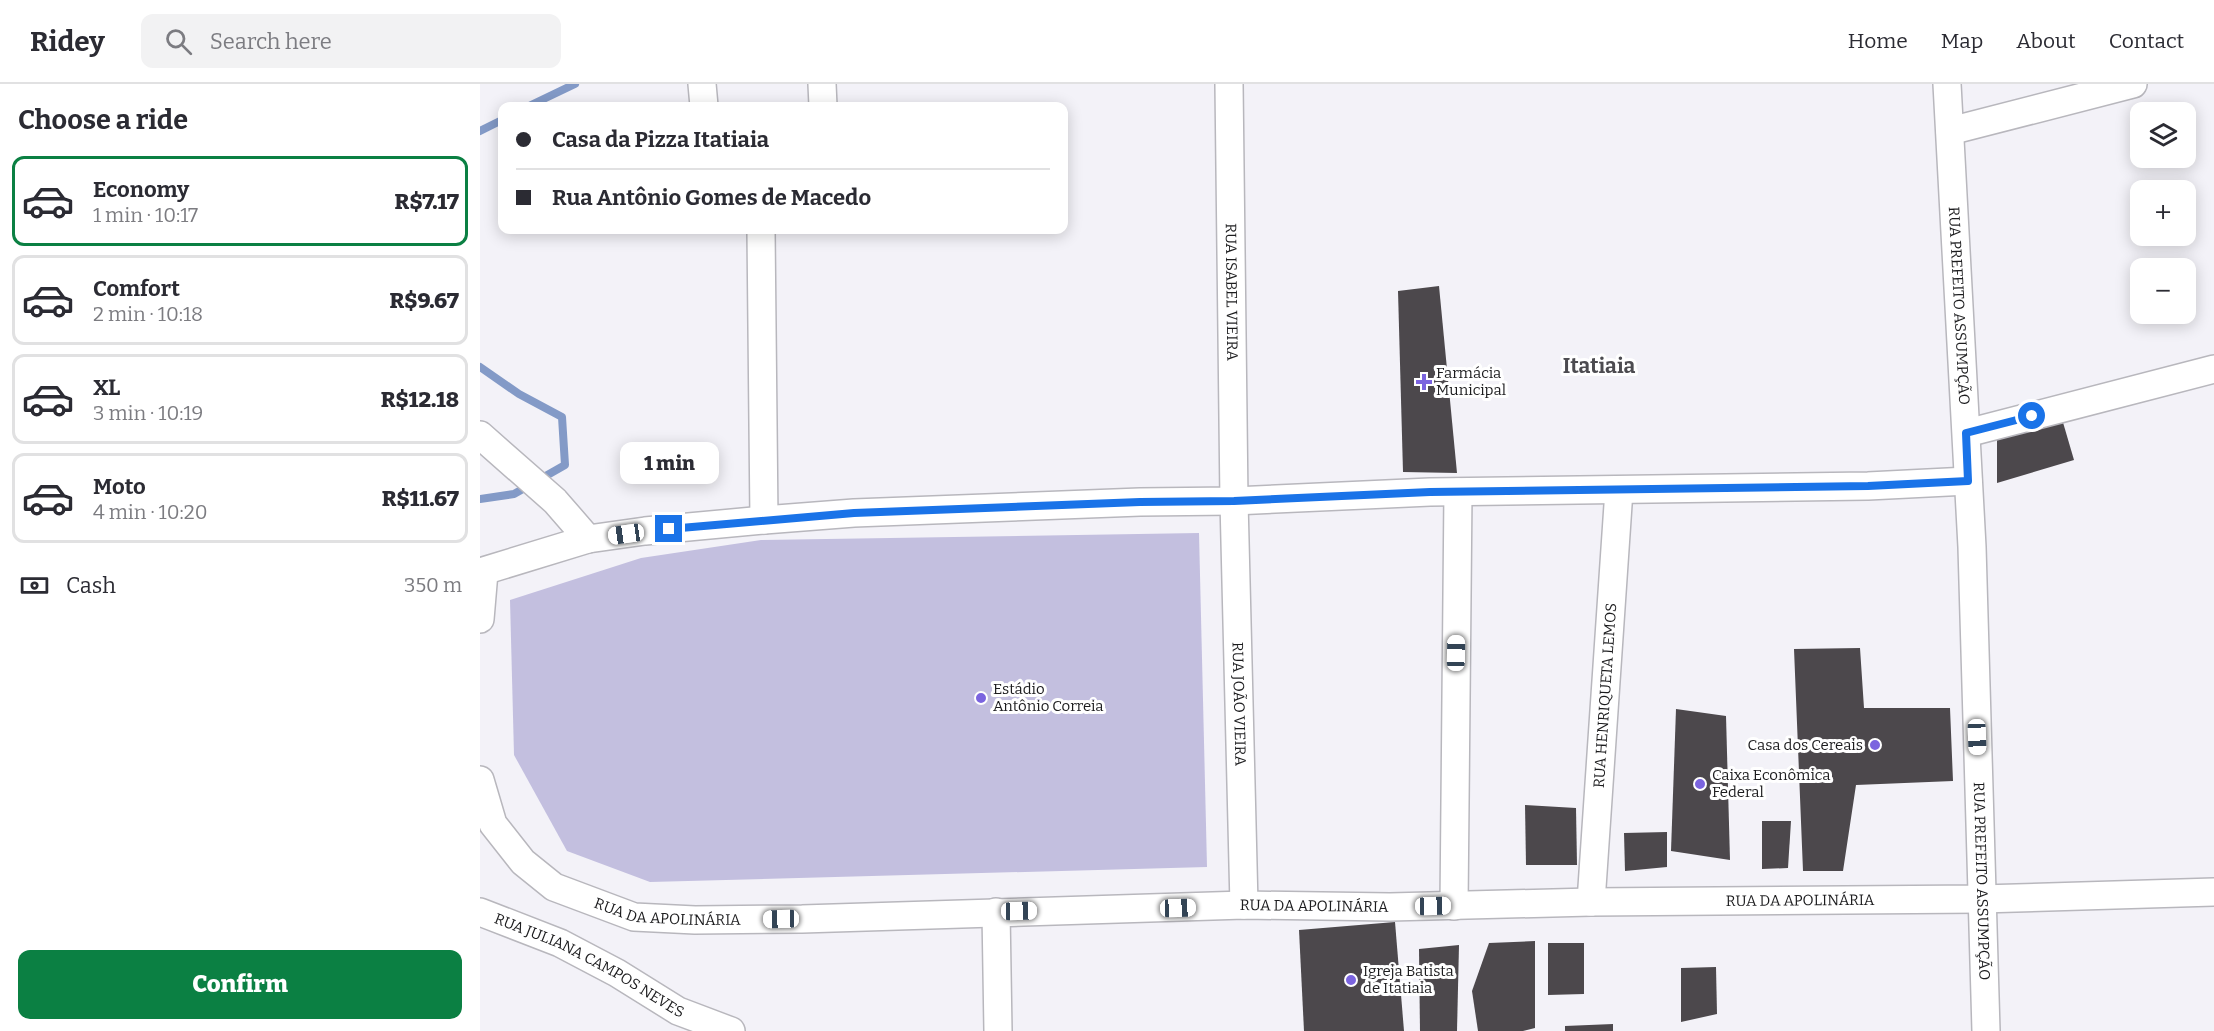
<!DOCTYPE html>
<meta charset="utf-8">
<style>
body{margin:0;font-family:Bitter,serif;background:#f2f2f3;color:#2b2b33;height:100vh;display:flex;flex-direction:column;font-size:22px;white-space:nowrap}
*{box-sizing:border-box;margin:0}
p{font-size:20px;color:#7c7c81}
.icon{flex:none;width:33px;height:33px;fill:none;stroke:currentColor;stroke-width:2;stroke-linecap:round;stroke-linejoin:round}
.map{position:relative;flex:1;overflow:hidden}
.panel{display:flex;flex-direction:column;background:#fff;width:480px}
.panel>*{flex:none}
.hud{position:absolute;left:18px;top:18px;width:570px;height:132px;border-radius:12px;box-shadow:0 3px 15px #0003;display:grid;align-content:center;height:132px;padding:0 18px;background:#fff}
.fabs{position:absolute;left:1650px;top:18px;display:grid;gap:12px}
.fabs a{display:grid;place-items:center;width:66px;height:66px;border-radius:12px;background:#fff;box-shadow:0 3px 15px #0003;font-size:30px}
.end{position:absolute;width:27px;height:27px;margin:-14px;border:8px solid #1a73e8;background:#fff;box-shadow:0 0 0 3px #fff}
.from{border-radius:50%}
.bubble{position:absolute;height:42px;border-radius:12px;background:#fff;box-shadow:0 3px 15px #0003;font-size:20px;font-weight:800;line-height:42px;text-align:center}
.car{position:absolute;width:18px;height:36px;margin:-18px -9px;border-radius:8px;box-shadow:0 0 4px 2px #0007;background:linear-gradient(#fff 24%,#345 0 40%,#fff 0 76%,#345 0 86%,#fff 0)}
.hud b{display:flex;align-items:center;gap:21px;height:57px;font-size:22px}
.hud b+b{border-top:2px solid #e1e1e2}
.hud i{width:15px;height:15px;background:#2b2b33}
ul{padding:0;list-style:none}
li{display:flex;align-items:center;gap:18px;height:90px;margin:0 12px 9px;padding:0 6px;border:3px solid #e1e1e2;border-radius:12px}
li div{flex:1}
li b{display:block;font-size:22px}
li em{font-style:normal;font-weight:800}
li.active{border-color:#0b8043}
li>.icon{width:54px;height:54px;stroke-width:1.5}
h2{padding:0 18px;font-size:27px;line-height:72px}
.pay{display:flex;align-items:center;gap:15px;height:66px;padding:0 18px;font-size:22px}
.pay p{margin-inline-start:auto}
.action{display:flex;gap:12px;margin-top:auto;padding:12px 18px}
.action a{flex:1;height:69px;border-radius:12px;background:#0b8043;color:#fff;font-size:24px;font-weight:800;line-height:69px;text-align:center}
header{display:flex;align-items:center;gap:36px;box-sizing:border-box;height:84px;padding:0 30px;background:#fff;border-bottom:2px solid #e1e1e2}
header strong{font-size:28px}
nav{display:flex;gap:33px;margin-inline-start:auto;font-size:21px}
.search{width:420px;height:54px;background:#f2f2f3;display:flex;align-items:center;gap:15px;box-sizing:border-box;padding:0 21px;border-radius:12px;color:#7c7c81;font-size:22px}
main{display:flex;flex:1;min-height:0}
.map>svg:first-child{display:block}
</style>
<header>
<strong>Ridey</strong>
<div class="search"><svg class="icon" aria-label="search" viewBox="0 0 24 24"><circle cx="10" cy="10" r="6"/><path d="M15 15l6 6"/></svg>Search here</div>
<nav><a>Home</a><a>Map</a><a>About</a><a>Contact</a></nav>
</header>
<main>
<section class="panel">
<h2>Choose a ride</h2>
<ul>
<li class="active"><svg class="icon" aria-label="car" viewBox="0 0 24 24"><path d="M5 17H2v-5l4-1 3-4h7l3 4 3 1v5h-3M9 17h6M6 11h13"/><circle cx="7" cy="17" r="2"/><circle cx="17" cy="17" r="2"/></svg><div><b>Economy</b><p>1 min · 10:17</p></div><em>R$7.17</em></li>
<li><svg class="icon" aria-label="car" viewBox="0 0 24 24"><path d="M5 17H2v-5l4-1 3-4h7l3 4 3 1v5h-3M9 17h6M6 11h13"/><circle cx="7" cy="17" r="2"/><circle cx="17" cy="17" r="2"/></svg><div><b>Comfort</b><p>2 min · 10:18</p></div><em>R$9.67</em></li>
<li><svg class="icon" aria-label="car" viewBox="0 0 24 24"><path d="M5 17H2v-5l4-1 3-4h7l3 4 3 1v5h-3M9 17h6M6 11h13"/><circle cx="7" cy="17" r="2"/><circle cx="17" cy="17" r="2"/></svg><div><b>XL</b><p>3 min · 10:19</p></div><em>R$12.18</em></li>
<li><svg class="icon" aria-label="car" viewBox="0 0 24 24"><path d="M5 17H2v-5l4-1 3-4h7l3 4 3 1v5h-3M9 17h6M6 11h13"/><circle cx="7" cy="17" r="2"/><circle cx="17" cy="17" r="2"/></svg><div><b>Moto</b><p>4 min · 10:20</p></div><em>R$11.67</em></li>
</ul>
<div class="pay"><svg class="icon" aria-label="cash" viewBox="0 0 24 24"><path d="M3 7h18v10H3z"/><circle cx="12" cy="12" r="2"/></svg>Cash<p>350 m</p></div>
<div class="action"><a>Confirm</a></div>
</section>
<div class="map">
<svg width="1734" height="947" viewBox="0 0 1734 947">
<rect width="100%" height="100%" fill="#f3f2f8"/>
<!-- green -->
<path fill="#c3bfdf" d="M719 449 727 783 170 798 87 767 34 671 30 516 161 474 281 456Z"/>
<g fill="none" stroke-linecap="round" stroke-linejoin="round">
<!-- stream -->
<g stroke="#839ac7" stroke-width="8">
<path d="M49 22 95 0"/>
<path d="M0 47 22 36"/>
<path d="M0 283 39 310 82 333 85 381 34 410 0 415"/>
</g>
</g>
<!-- building -->
<g fill="#4c484c">
<path d="M959 202 977 389 923 388 918 207Z"/>
<path d="M1582 335 1594 376 1517 399V350Z"/>
<path d="M1380 564 1384 624H1470L1473 697 1376 701 1363 787H1323L1314 565Z"/>
<path d="M1196 625 1246 632 1250 776 1191 767Z"/>
<path d="M1045 721 1096 724 1097 781H1046Z"/>
<path d="M1282 737H1311L1308 784 1282 785Z"/>
<path d="M1187 748V783L1145 787 1144 749Z"/>
<path d="M915 838 924 947H824L819 846Z"/>
<path d="M1055 857V944L1043 947H998L992 907 1009 859Z"/>
<path d="M1068 859H1104V910L1068 911Z"/>
<path d="M979 861 977 947H940L939 865Z"/>
<path d="M1236 883 1237 930 1201 938V884Z"/>
<path d="M1133 940V947H1085V942Z"/>
</g>
<g fill="none" stroke-linecap="round" stroke-linejoin="round">
<defs>
<g id="minor">
<path d="M222 0 224 22"/>
<path d="M342 0 343 22"/>
<path id="s1" d="M749 0 754 417 764 821"/>
<path id="s2" d="M1467 0 1492 463 1506 947"/>
<path d="M1470 47 1653 0"/>
<path d="M281 146 284 436"/>
<path d="M1487 349 1734 285"/>
<path d="M0 351 75 417 108 455"/>
<path d="M0 488 108 455 165 447 284 436 374 429 660 418 754 417 950 408 1388 402 1488 397"/>
<path d="M0 535 4 488"/>
<path id="s3" d="M0 696 13 740 43 778 74 803 154 833 215 836 322 835 764 821 910 823 1111 818 1501 815 1734 808"/>
<path id="s4" d="M1111 818 1139 406"/>
<path d="M974 822 978 408"/>
<path id="s5" d="M0 828 80 859 137 889 198 927 251 947"/>
<path d="M516 828 518 947"/>
</g>
</defs>
<!-- minor casing -->
<use href="#minor" stroke="#b8b7bd" stroke-width="30"/>
<!-- minor -->
<use href="#minor" stroke="#fff" stroke-width="27"/>
</g>
<g fill="none" stroke-linecap="round" stroke-linejoin="round">
<!-- route -->
<path stroke="#1a73e8" stroke-width="8" d="M189 445 374 429 660 418 754 417 950 408 1388 402 1488 397 1486 349 1552 332"/>
</g>
<!-- markers -->
<g fill="#7b64df" stroke="#fff" stroke-width="2">
<path d="M941 289h6v6h6v6h-6v6h-6v-6h-6v-6h6z"/>
<circle cx="501" cy="614" r="6"/>
<circle cx="1395" cy="661" r="6"/>
<circle cx="1220" cy="700" r="6"/>
<circle cx="871" cy="896" r="6"/>
</g>
<g text-anchor="middle" stroke-width="6" stroke-linejoin="round" paint-order="stroke">
<!-- street labels -->
<g font-size="15" fill="#1c1c1e" stroke="#fff">
<text dy="5" stroke="none"><textPath href="#s1" startOffset="208">RUA ISABEL VIEIRA</textPath></text>
<text dy="5" stroke="none"><textPath href="#s2" startOffset="222">RUA PREFEITO ASSUMPÇÃO</textPath></text>
<text dy="5" stroke="none"><textPath href="#s4" startOffset="207">RUA HENRIQUETA LEMOS</textPath></text>
<text dy="5" stroke="none"><textPath href="#s1" startOffset="620">RUA JOÃO VIEIRA</textPath></text>
<text dy="5" stroke="none"><textPath href="#s2" startOffset="798">RUA PREFEITO ASSUMPÇÃO</textPath></text>
<text dy="5" stroke="none"><textPath href="#s3" startOffset="1386">RUA DA APOLINÁRIA</textPath></text>
<text dy="5" stroke="none"><textPath href="#s3" startOffset="900">RUA DA APOLINÁRIA</textPath></text>
<text dy="5" stroke="none"><textPath href="#s3" startOffset="252">RUA DA APOLINÁRIA</textPath></text>
<text dy="5" stroke="none"><textPath href="#s5" startOffset="122">RUA JULIANA CAMPOS NEVES</textPath></text>
</g>
<!-- poi labels -->
<g font-size="15" fill="#1c1c1e" stroke="#fff" text-anchor="start">
<text x="956" y="294">Farmácia<tspan x="956" dy="17">Municipal</tspan></text>
<text x="513" y="610">Estádio<tspan x="513" dy="17">Antônio Correia</tspan></text>
<text x="1383" y="666" text-anchor="end">Casa dos Cereais</text>
<text x="1232" y="696">Caixa Econômica<tspan x="1232" dy="17">Federal</tspan></text>
<text x="883" y="892">Igreja Batista<tspan x="883" dy="17">de Itatiaia</tspan></text>
</g>
<!-- district labels -->
<g font-size="21" font-weight="bold" fill="#4c4b50" stroke="#fff">
<text x="1119" y="289">Itatiaia</text>
</g>
</g>
</svg>
<div class="fabs">
<a><svg class="icon" aria-label="layers" viewBox="0 0 24 24"><path d="M12 4l9 5-9 5-9-5zM3 14l9 5 9-5"/></svg></a>
<a>+</a>
<a>−</a>
</div>
<i class="end from" style="left:1552px;top:332px"></i>
<i class="end" style="left:189px;top:445px"></i>
<div class="bubble" style="left:140px;top:358px;width:99px">1 min</div>
<i class="car" style="left:146px;top:450px;rotate:262deg"></i>
<i class="car" style="left:976px;top:569px;rotate:1deg"></i>
<i class="car" style="left:1497px;top:653px;rotate:178deg"></i>
<i class="car" style="left:953px;top:822px;rotate:89deg"></i>
<i class="car" style="left:698px;top:824px;rotate:88deg"></i>
<i class="car" style="left:539px;top:827px;rotate:89deg"></i>
<i class="car" style="left:301px;top:835px;rotate:269deg"></i>
<div class="hud">
<b><i class="from"></i>Casa da Pizza Itatiaia</b>
<b><i></i>Rua Antônio Gomes de Macedo</b>
</div>
</div>
</main>
